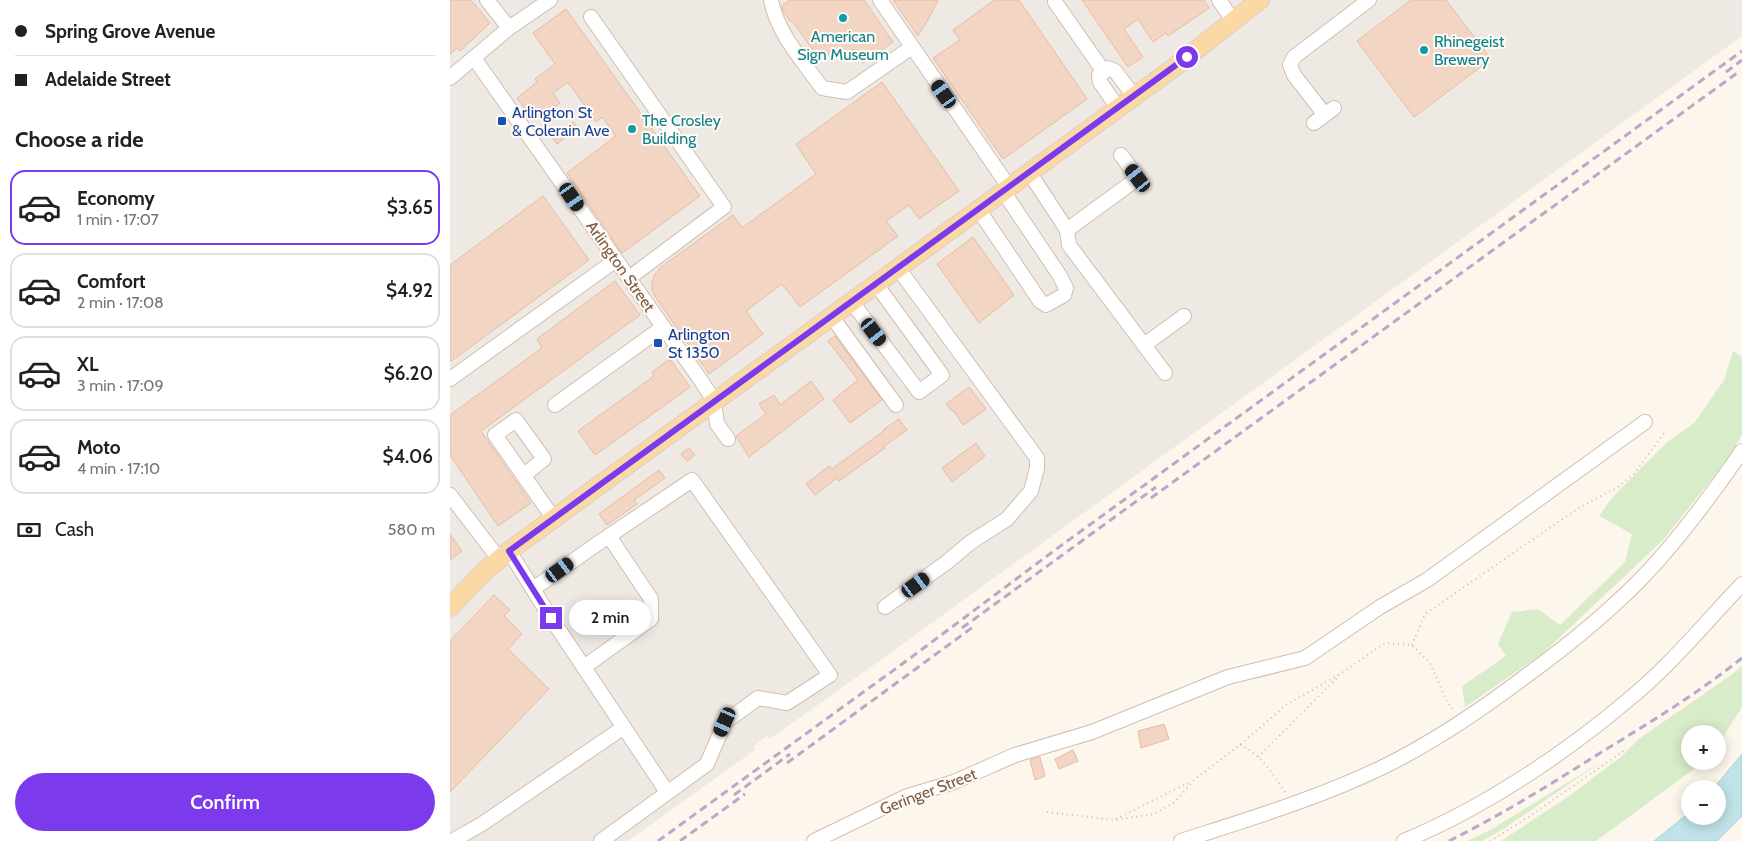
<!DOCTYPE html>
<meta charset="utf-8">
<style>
body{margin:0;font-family:Cabin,sans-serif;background:#f2f2f2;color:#202124;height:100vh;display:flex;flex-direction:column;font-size:19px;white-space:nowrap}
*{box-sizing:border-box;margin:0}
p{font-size:16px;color:#757577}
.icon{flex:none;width:28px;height:28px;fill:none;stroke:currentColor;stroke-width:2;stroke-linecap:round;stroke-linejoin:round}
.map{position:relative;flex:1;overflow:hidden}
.panel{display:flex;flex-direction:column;background:#fff;width:450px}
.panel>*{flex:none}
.hud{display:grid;align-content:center;height:110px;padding:0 15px;background:#fff}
.fabs{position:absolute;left:1231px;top:725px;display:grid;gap:10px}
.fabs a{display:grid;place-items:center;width:45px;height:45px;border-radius:50%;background:#fff;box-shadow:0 2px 12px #0003;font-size:25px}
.end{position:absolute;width:22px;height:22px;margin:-11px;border:6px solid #7c3aed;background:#fff;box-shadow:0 0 0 2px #fff}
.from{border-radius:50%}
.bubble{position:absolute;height:35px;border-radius:18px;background:#fff;box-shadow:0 2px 12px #0003;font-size:16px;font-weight:600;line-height:35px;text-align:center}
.car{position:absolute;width:15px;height:30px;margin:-15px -8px;border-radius:6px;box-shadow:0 0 4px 1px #0007;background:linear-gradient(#222 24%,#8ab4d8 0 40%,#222 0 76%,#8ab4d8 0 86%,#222 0)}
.hud b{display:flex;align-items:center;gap:18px;height:48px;font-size:19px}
.hud b+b{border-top:1px solid #e0e0e0}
.hud i{width:12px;height:12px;background:#202124}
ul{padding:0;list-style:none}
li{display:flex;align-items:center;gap:15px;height:75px;margin:0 10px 8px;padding:0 5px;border:2px solid #e0e0e0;border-radius:15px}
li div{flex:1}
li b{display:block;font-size:19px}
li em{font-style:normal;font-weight:600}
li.current{border-color:#7c3aed}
li>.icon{width:45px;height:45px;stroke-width:1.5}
h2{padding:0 15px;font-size:22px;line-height:60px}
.pay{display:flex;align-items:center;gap:12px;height:55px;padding:0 15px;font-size:19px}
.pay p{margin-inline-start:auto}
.primary-button{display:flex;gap:10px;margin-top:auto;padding:10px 15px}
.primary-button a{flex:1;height:58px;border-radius:30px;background:#7c3aed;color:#fff;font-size:20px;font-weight:600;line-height:58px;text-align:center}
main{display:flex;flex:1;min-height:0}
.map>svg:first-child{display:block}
</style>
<main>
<section class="panel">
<div class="hud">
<b><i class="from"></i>Spring Grove Avenue</b>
<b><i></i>Adelaide Street</b>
</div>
<h2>Choose a ride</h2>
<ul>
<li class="current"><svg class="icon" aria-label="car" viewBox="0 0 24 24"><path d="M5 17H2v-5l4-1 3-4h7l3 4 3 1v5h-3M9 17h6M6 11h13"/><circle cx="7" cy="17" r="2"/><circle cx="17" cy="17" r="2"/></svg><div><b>Economy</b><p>1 min · 17:07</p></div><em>$3.65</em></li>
<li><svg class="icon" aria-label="car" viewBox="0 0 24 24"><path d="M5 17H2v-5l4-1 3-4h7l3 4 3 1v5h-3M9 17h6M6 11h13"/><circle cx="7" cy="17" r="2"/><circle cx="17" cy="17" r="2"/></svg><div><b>Comfort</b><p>2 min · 17:08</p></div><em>$4.92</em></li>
<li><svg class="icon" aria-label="car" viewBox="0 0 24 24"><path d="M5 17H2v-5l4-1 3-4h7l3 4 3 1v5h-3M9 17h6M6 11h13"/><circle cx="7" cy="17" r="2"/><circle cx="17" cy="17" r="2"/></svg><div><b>XL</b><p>3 min · 17:09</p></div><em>$6.20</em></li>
<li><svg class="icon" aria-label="car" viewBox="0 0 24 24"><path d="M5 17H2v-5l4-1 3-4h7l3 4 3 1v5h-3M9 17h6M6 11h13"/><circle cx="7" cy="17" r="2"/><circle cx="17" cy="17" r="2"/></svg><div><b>Moto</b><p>4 min · 17:10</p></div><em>$4.06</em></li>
</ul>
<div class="pay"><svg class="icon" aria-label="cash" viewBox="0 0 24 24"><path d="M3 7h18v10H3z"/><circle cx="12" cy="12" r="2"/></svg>Cash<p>580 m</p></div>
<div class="primary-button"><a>Confirm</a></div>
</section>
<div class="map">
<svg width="1292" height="841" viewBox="0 0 1292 841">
<rect width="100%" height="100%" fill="#fdf6ec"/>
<!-- industrial -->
<path fill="#efe9e4" d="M0 0H1292V36L428 662 320 739 317 736 303 747 305 750 178 841H0Z"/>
<!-- green -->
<g fill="#d8ecc9">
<path d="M1283 351 1292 357V434L1281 455 1213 540 1092 654 1015 707 1012 686 1056 656 1048 644 1062 612 1088 609 1110 625 1175 562 1182 534 1149 516 1161 499 1216 443 1245 422 1274 380Z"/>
<path d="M1292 666V707L1268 745V734H1240V761H1255L1146 841H1051L1119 796 1172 756 1190 738 1280 676Z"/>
<path d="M1151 762 1055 828 1032 841H1017L1042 829Z"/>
</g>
<!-- water -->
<path fill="#bfe3e8" stroke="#a5d3da" d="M1292 754V816L1267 841H1204L1240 812V816H1268V789H1263Z"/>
<!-- building -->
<g fill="#f3d5c3" stroke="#e6bba3">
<path d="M0 0H21L40 23 10 51 7 48 0 54Z"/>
<path d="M340 0H414L443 42 413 63 403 49 390 58 383 50 370 60 343 22 340 21 333 11 332 6Z"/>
<path d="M443 0H488L479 18 468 36Z"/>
<path d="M544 0H569L637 99 553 159 483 58 510 40 503 30Z"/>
<path d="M632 0H754L759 8 718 36 716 33 703 42 688 19 674 29 693 57 678 67Z"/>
<path d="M961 0H996L1041 59 964 117 907 41Z"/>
<path d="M116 9 250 196 172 253 117 173 166 136 152 117 146 122 118 82 103 93 110 103 89 118 82 108 77 112 67 98 87 82 85 79 105 64 83 33Z"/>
<path d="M432 82 509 191 469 219 459 205 436 221 448 236 350 307 332 284 296 311 313 334 259 374 206 298 202 290V282L205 274 211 267 283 215 292 228 366 174 346 144Z"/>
<path d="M123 122 128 128 107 144 102 137Z"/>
<path d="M93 196 139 260 0 362V265Z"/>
<path d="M523 237 564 295 529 323 487 264Z"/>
<path d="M165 281 190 315 31 431 81 503 48 526 0 455V415L92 348 87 339Z"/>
<path d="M385 336 432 400 400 423 383 400 408 380 378 341Z"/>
<path d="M220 359 240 387 145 455 128 431 204 376 202 372Z"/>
<path d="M361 381 374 399 299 457 286 436 316 414 309 404 324 395 330 405Z"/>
<path d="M519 387 536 409 513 425 503 410 502 411 496 404Z"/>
<path d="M449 419 457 430 434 446 435 448 389 481 387 478 365 495 356 484 379 466 382 469 435 430 434 429Z"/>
<path d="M526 443 535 456 502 482 492 468Z"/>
<path d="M239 448 245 455 237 461 231 454Z"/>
<path d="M209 470 215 478 184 500 187 504 157 525 149 514Z"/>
<path d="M0 534 12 551 0 560Z"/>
<path d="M44 595 60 610 54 616 72 634 58 649 99 689 0 792V641Z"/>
<path d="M714 724 719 739 691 748 688 731Z"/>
<path d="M623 750 628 761 609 769 605 759Z"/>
<path d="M590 757 595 776 585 780 580 760Z"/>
</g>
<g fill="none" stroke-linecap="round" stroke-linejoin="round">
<defs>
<g id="minor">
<path d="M37 0 59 28"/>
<path d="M321 0C327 33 353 61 372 88L397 92 462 47"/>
<path d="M430 0 559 187"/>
<path d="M769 0 784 22"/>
<path d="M605 2 654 72"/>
<path d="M141 17 274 207 179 278"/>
<path d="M24 58 252 382 264 401 267 424 278 439"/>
<path d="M0 78 59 28 100 0"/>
<path d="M668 108 650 82 649 75 658 68 665 71 684 96"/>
<path d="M875 115 844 75 840 65 844 57 919 0"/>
<path d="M864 123 884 108"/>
<path d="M579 172 617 230 619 245 715 373"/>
<path d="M528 209 590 301 596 305 614 295 616 288 610 276 553 191"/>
<path d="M617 230 688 178 671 155"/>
<path d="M402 302 469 392 492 375 426 284"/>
<path d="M382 317 446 405"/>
<path d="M694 345 734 316"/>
<path d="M0 379 166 260"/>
<path d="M105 405 213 327"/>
<path d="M74 475 94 459 66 420 45 435 104 519"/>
<path d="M0 495 49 559"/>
<path d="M59 551 101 618 217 792"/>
<path d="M83 589 147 544 242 480 380 675 337 703 308 698 275 722 257 764 151 841"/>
<path d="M435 607 497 562 521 542 557 519 581 491 587 468V458L448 268"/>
<path d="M134 667 201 619V599L159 536"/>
<path d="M2 841 32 824 174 727"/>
<path d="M364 841 455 797 504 782 565 755 642 732 778 677 855 658 930 607 977 580 1195 422"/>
<path d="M731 841C799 819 869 798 933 767 984 742 1031 710 1076 676 1116 647 1154 616 1189 581 1228 541 1261 496 1292 451"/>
<path d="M954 841C1033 808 1113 755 1178 700 1220 666 1255 623 1292 584"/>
</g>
<path id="major" d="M0 607 35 571 59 551 722 69 810 0"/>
</defs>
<!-- minor casing -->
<use href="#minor" stroke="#d1beb0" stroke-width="16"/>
<!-- major casing -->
<use href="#major" stroke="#dad1cd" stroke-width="20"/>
<!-- path -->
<g stroke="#d9b8a5" stroke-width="2" stroke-dasharray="1 4" stroke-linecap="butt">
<path d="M962 645 975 614 1130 507 1168 487 1184 474 1214 433"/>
<path d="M790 745C812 755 823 774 836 794"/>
<path d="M808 757 887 678"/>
<path d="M597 812 664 820 704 814 725 802 745 779 790 745 836 705 890 674 935 643 962 645 980 663 997 702 1004 711"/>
<path d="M666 819 742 781"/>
<path d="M1040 841 1080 816 1175 750"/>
</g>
<!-- minor -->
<use href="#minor" stroke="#fff" stroke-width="14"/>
<!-- major -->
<use href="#major" stroke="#fbd9a5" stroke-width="18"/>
<!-- rail -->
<g stroke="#b9a8c9" stroke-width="3" stroke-dasharray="8 5" stroke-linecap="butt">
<path d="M1276 72 1292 60"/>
<path d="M701 498 1290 71"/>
<path d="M512 628 706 487"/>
<path d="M337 763 523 627"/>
<path d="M284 795 340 754"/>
<path d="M208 841 459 659 605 550 1292 51"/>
<path d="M230 841 295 794"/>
<path d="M999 841C1051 815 1101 784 1150 753 1199 723 1247 694 1292 658"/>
</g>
</g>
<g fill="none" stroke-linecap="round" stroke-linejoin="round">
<!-- route -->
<path stroke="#7c3aed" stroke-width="6" d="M101 618 59 551 737 57"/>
</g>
<!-- markers -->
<g fill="#0f9aa8" stroke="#fffaf3" stroke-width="2">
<circle cx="393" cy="18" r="5"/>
<circle cx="974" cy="50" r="5"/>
<circle cx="182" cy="129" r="5"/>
</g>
<g fill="#1a4fb4" stroke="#fffaf3" stroke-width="2">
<rect x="47" y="116" width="10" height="10" rx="2.5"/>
<rect x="203" y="338" width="10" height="10" rx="2.5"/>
</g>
<g text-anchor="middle" stroke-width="4" stroke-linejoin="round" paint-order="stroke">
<!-- culture labels -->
<g font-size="16" fill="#0d838f" stroke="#fffaf3" text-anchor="start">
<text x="393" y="42" text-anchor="middle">American<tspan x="393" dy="18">Sign Museum</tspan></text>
<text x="984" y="47">Rhinegeist<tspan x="984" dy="18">Brewery</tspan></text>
<text x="192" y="126">The Crosley<tspan x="192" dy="18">Building</tspan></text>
</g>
<!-- transit labels -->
<g font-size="16" fill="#164399" stroke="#fffaf3" text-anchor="start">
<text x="62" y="118">Arlington St<tspan x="62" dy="18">&amp; Colerain Ave</tspan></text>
<text x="218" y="340">Arlington<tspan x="218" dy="18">St 1350</tspan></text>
</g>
<!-- street labels -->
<g font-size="16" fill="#7a5c4d" stroke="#fffaf3">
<text transform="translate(171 266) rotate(55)" y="6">Arlington Street</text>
<text transform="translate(478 791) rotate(-21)" y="6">Geringer Street</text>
</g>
</g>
</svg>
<div class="fabs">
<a>+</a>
<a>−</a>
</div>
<i class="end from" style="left:737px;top:57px"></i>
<i class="end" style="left:101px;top:618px"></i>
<div class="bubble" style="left:119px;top:600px;width:82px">2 min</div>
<i class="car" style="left:494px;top:94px;rotate:325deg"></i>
<i class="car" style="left:688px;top:178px;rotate:323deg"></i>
<i class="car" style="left:122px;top:197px;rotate:145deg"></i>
<i class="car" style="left:424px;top:332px;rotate:143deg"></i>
<i class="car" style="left:110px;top:570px;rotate:54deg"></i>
<i class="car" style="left:466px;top:585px;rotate:54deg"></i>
<i class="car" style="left:275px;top:722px;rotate:204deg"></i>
</div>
</main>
